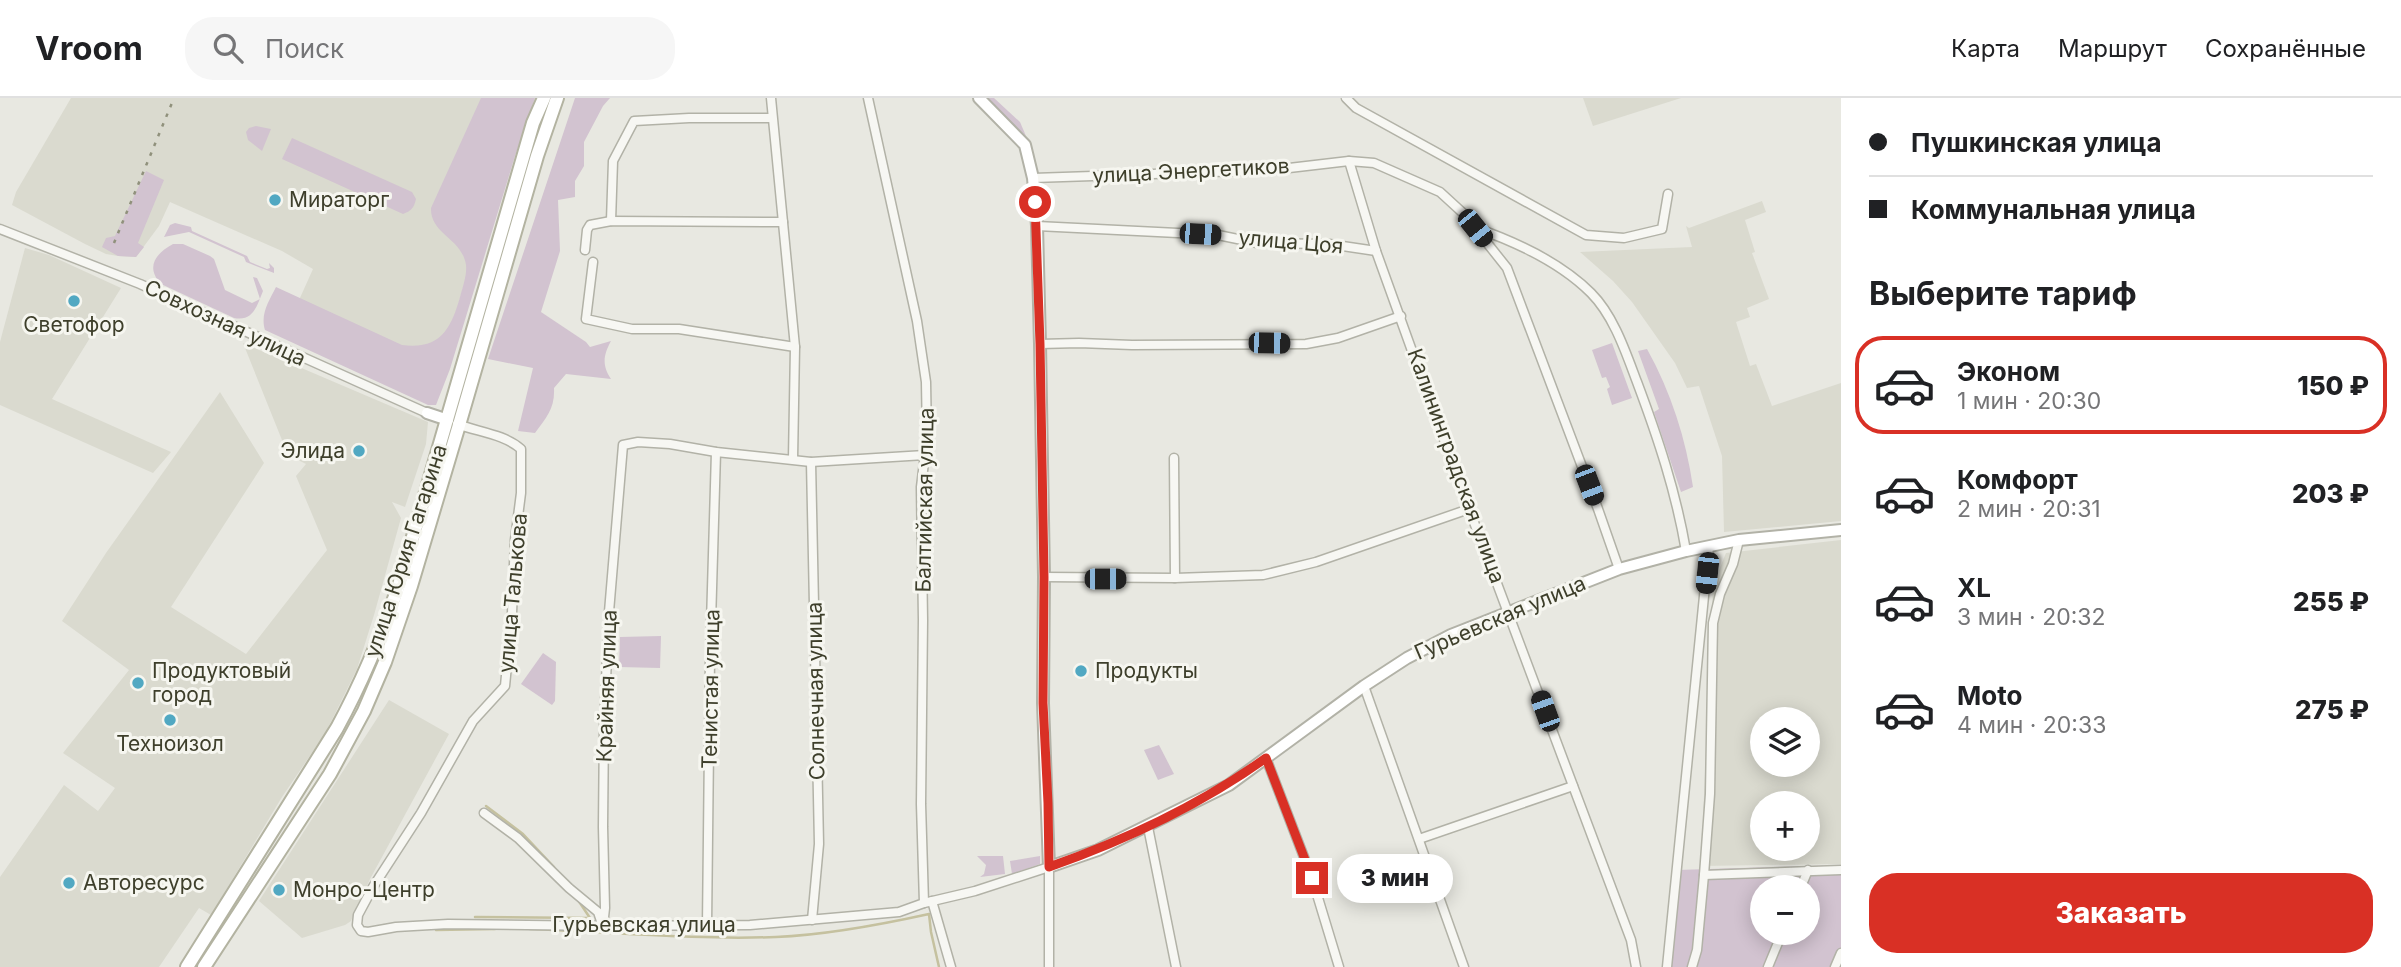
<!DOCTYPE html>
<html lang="ru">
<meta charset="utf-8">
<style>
body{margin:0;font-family:Inter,sans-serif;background:#f6f6f6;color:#202124;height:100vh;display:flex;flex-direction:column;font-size:26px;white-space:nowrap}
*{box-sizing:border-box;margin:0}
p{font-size:23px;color:#757577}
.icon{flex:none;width:38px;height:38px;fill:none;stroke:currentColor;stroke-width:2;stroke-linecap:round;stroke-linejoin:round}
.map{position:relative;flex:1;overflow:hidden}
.sheet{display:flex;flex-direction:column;background:#fff;width:560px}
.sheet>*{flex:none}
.banner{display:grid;align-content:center;height:154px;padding:0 28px;background:#fff}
.buttons{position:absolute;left:1750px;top:609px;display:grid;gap:14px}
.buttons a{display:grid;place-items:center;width:70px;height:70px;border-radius:50%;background:#fff;box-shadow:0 4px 18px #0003;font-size:35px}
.end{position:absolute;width:32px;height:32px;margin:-16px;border:9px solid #d93025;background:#fff;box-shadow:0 0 0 4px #fff}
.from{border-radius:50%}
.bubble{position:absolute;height:49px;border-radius:24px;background:#fff;box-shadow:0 4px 18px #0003;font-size:23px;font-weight:800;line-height:49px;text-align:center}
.car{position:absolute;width:21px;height:42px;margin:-21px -10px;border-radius:9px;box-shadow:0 0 5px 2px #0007;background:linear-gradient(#222 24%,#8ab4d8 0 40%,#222 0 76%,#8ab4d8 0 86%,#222 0)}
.banner b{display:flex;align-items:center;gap:24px;height:66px;font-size:26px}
.banner b+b{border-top:2px solid #e0e0e0}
.banner i{width:18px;height:18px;background:#202124}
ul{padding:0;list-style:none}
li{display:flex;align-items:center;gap:21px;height:98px;margin:0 14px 10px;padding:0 14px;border:4px solid transparent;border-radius:28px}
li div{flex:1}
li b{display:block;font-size:26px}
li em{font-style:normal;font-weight:800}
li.current{border-color:#d93025}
li>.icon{width:63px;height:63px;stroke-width:1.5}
h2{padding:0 28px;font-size:32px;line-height:84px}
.cta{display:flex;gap:14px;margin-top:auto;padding:14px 28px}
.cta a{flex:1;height:80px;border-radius:28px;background:#d93025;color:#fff;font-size:28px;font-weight:800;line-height:80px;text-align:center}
header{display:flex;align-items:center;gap:42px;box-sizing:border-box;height:98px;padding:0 35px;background:#fff;border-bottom:2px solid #e0e0e0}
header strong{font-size:33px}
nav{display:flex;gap:38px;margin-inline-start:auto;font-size:24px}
.search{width:490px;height:63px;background:#f6f6f6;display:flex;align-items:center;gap:18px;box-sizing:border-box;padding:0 24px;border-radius:28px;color:#757577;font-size:26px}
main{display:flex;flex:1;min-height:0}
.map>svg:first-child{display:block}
</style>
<header>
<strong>Vroom</strong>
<div class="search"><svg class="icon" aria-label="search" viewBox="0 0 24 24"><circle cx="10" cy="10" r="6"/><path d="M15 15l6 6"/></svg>Поиск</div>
<nav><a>Карта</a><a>Маршрут</a><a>Сохранённые</a></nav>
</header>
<main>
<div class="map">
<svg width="1841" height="869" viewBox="0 0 1841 869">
<rect width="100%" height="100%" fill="#e8e8e1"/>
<!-- built -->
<g fill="#dadacf" fill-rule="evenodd">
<path d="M71 0H518L432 297 286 231 313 171 282 153 170 104 159 128 136 159 118 158 106 156 85 146 12 107 16 94Z"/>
<path d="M1583 0H1681L1593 28Z"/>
<path d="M1762 103 1766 114 1745 122 1755 154 1752 155 1769 201 1747 210 1750 219 1736 224 1750 268 1756 266 1772 308 1841 285V423L1724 434 1722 358 1699 288 1687 290 1675 265 1632 204 1613 183 1580 154 1692 149 1686 128 1689 130Z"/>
<path d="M25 150 49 157 121 190 52 301 171 354 153 375 0 307V244Z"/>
<path d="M243 245 428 324 426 346 405 409 392 404 401 420 374 517 357 571 326 634 282 699 211 817 199 810 159 869H0V779L64 687 98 713 115 690 63 655 129 572 62 523 106 455 220 294 264 365 171 509 246 556 327 452 296 378 306 366 288 357Z"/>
<path d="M1841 442V766L1701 768 1713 487 1726 455ZM1762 621H1808V667H1762ZM1762 705H1808V751H1762Z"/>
<path d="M389 602 449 636 370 781 351 823 345 827 302 840 259 803Z"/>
</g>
<!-- green -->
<g fill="#d2c3d0" fill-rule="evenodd">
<path d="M481 0H535L515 58 450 271 436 307H428L265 232C260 216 269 203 276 189L402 247C440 252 451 231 460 199 463 188 467 177 466 167 462 140 430 136 431 110Z"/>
<path d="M575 0H610L603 8 584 44V68L575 83V99L558 102 560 153 541 214 586 244 590 249 611 243C603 258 602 267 611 281L566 276 554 290C555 310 547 319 535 335L518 333 533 270 488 261Z"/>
<path d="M985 0H994L1020 24 1026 38Z"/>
<path d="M256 28 271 31 262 53 248 42 246 34 249 30Z"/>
<path d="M292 40 412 94 416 101C414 110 411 113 403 116L282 61Z"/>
<path d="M146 73 164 82 138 145 144 149 136 159 118 158 102 149 106 140 115 138Z"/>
<path d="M175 125 191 129 192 133 247 158 250 164 267 171 270 170 269 165 274 170V175L246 164 244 159 189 134 164 139 170 127Z"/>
<path d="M173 146H183L210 158 214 161 225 192 252 205 260 201 253 179 257 180 263 193C257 208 253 224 234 220L161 186C145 169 156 155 173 146Z"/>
<path d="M1612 245 1632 300 1612 307 1607 291 1610 289 1606 279 1602 280 1592 252Z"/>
<path d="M1647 251C1671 294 1686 341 1693 389L1681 394 1654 314 1659 311 1638 253Z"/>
<path d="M661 538 660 570 619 569 620 539Z"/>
<path d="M543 555 556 564 555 603 552 607 521 586Z"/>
<path d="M1159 647 1174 676 1158 682 1144 652Z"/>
<path d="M977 758H1003L1005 776 980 779 984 776 986 767Z"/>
<path d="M1040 758V766L1012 776 1010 763Z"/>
<path d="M1841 767V869H1665L1677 772ZM1762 789H1808V835H1762Z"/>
</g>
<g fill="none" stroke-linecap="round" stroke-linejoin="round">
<!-- stream -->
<g stroke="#c5c19f" stroke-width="2.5">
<path d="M486 708 523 736 554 769"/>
<path d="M475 819 590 820 578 802"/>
<path d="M530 831C612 834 694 842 776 839 827 837 879 827 929 816L931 834 939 869"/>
<path d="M436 832 495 831"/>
</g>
<defs>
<g id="street">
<path d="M771 0 795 249 793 361"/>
<path d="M1346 0 1356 10 1586 137 1624 140 1662 131 1668 96"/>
<path d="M1349 63 1376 153 1469 411 1631 842 1636 869"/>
<path d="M1033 80 1272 72 1349 63 1374 65 1440 94 1464 116 1507 170 1598 411 1619 471"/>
<path d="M611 123 613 63 634 23 689 20H772"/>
<path d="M1037 128 1218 137 1257 145 1329 146 1376 153"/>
<path d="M1476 130C1516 144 1560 164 1591 195 1614 218 1626 255 1637 284 1658 340 1676 394 1686 453"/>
<path d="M0 131 140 186 427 315"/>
<path d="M585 152 587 132 590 127 611 123 783 124"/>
<path d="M593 164 586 221 632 231H679L795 249"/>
<path d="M1040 246 1079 245 1132 247 1306 246 1338 240 1401 218"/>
<path d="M457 326C478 334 504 336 521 351V395L515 442 512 515 505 588 473 623 421 715 373 789 358 817 357 827 361 833 368 834 396 829 448 826 603 828 750 827 899 814 924 805 921 706 923 522 921 389 927 340 926 284 917 223 868 0"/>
<path d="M1174 360 1175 480"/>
<path d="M811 364 819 746 812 822"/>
<path d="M1739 442 1733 466 1720 496 1713 525 1710 696 1704 777 1841 772"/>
<path d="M1044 479 1175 480 1263 477 1316 464 1469 411"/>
<path d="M1364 588 1464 869"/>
<path d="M1266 660 1312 780 1339 869"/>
<path d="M484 715 518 740 569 790 598 814 602 826"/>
<path d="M1148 729 1176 869"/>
<path d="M1419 741 1573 688"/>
<path d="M1801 789 1808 772"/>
<path d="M932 803 951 869"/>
<path d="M924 805 975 793 1049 769V869"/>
<path d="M603 828 605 810 603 729 604 628 609 514 623 347 638 344 670 346 716 354 811 364 925 357"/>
<path d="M707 828 710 559 716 354"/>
<path d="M1667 869 1709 448"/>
<path d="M1692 869 1697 852 1704 777"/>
<path d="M1768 869 1782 835"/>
<path d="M1835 869 1841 855"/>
</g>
<g id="secondary">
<path d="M979 0 1025 47 1033 80 1037 128 1040 246 1044 479 1043 605 1049 769 1098 752 1229 687 1364 588 1407 560 1451 537 1619 471 1686 453 1739 442 1841 432"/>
<path d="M427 315 448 322"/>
</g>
<g id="primary">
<path d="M187 869 337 630C362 584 382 536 399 487L533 25 544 0"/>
<path d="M204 869 330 676 364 613 385 564 411 488 459 327 537 58 557 0"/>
</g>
</defs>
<!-- street casing -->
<use href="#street" stroke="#b2b2a7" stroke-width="11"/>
<!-- secondary casing -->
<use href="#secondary" stroke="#b2b2a7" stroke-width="14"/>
<!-- primary casing -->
<use href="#primary" stroke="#b3b3a1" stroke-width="16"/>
<!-- street -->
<use href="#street" stroke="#f7f7f3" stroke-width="8"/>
<!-- secondary -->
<use href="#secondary" stroke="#fff" stroke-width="10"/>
<!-- primary -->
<use href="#primary" stroke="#fff" stroke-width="12"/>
<!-- rail -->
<path stroke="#90917c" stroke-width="2.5" stroke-dasharray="3.5 7" stroke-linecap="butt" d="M114 145 174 0"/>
</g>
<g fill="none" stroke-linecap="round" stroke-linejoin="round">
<!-- route -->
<path stroke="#d93025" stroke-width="9" d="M1035 104 1040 246 1044 479 1043 605 1048 705 1049 769C1126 742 1200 707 1266 660L1312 780"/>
</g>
<!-- markers -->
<g fill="#51a8c2" stroke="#f6f6f0" stroke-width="2.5">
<circle cx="275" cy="102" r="7"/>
<circle cx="74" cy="203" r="7"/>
<circle cx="359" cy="353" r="7"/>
<circle cx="1081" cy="573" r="7"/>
<circle cx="138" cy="585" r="7"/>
<circle cx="170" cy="622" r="7"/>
<circle cx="69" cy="785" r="7"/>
<circle cx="279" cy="792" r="7"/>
</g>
<g text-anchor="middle" stroke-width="6" stroke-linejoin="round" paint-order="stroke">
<!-- street labels -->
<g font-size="21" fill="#3e3f2b" stroke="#f6f6f0">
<text transform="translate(1191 73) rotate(-3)" y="7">улица Энергетиков</text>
<text transform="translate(1291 144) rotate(5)" y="7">улица Цоя</text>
<text transform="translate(225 225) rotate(25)" y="7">Совхозная улица</text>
<text transform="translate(1456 368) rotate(70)" y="7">Калининградская улица</text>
<text transform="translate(925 402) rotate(-89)" y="7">Балтийская улица</text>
<text transform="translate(406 453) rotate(-72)" y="7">улица Юрия Гагарина</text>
<text transform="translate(513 495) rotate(-85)" y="7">улица Талькова</text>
<text transform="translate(1500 520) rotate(-23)" y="7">Гурьевская улица</text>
<text transform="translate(607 588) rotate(-88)" y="7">Крайняя улица</text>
<text transform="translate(711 591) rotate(-89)" y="7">Тенистая улица</text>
<text transform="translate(816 593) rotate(-91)" y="7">Солнечная улица</text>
<text x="644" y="834">Гурьевская улица</text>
</g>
<!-- poi labels -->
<g font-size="21" fill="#3e3f2b" stroke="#f6f6f0" text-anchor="start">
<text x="289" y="109">Мираторг</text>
<text x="74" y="234" text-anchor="middle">Светофор</text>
<text x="345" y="360" text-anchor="end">Элида</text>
<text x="152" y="580">Продуктовый<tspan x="152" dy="24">город</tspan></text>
<text x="1095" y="580">Продукты</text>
<text x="170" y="653" text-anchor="middle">Техноизол</text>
<text x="83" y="792">Авторесурс</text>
<text x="293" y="799">Монро-Центр</text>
</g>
</g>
</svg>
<div class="buttons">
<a><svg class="icon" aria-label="layers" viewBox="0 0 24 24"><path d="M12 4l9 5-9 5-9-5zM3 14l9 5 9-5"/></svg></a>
<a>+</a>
<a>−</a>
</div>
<i class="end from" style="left:1035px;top:104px"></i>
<i class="end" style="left:1312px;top:780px"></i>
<div class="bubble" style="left:1337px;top:756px;width:116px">3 мин</div>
<i class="car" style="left:1475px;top:130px;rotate:141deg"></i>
<i class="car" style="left:1200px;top:136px;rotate:93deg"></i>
<i class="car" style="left:1269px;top:245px;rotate:91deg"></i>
<i class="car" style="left:1589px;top:387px;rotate:159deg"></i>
<i class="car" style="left:1707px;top:475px;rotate:186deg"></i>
<i class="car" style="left:1105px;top:481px;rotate:90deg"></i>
<i class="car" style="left:1545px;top:613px;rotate:340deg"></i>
</div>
<section class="sheet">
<div class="banner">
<b><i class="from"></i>Пушкинская улица</b>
<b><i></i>Коммунальная улица</b>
</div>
<h2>Выберите тариф</h2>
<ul>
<li class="current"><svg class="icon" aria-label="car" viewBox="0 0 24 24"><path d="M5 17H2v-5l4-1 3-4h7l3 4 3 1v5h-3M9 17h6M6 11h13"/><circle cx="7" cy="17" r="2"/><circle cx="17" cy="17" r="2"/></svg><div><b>Эконом</b><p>1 мин · 20:30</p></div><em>150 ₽</em></li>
<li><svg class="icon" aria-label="car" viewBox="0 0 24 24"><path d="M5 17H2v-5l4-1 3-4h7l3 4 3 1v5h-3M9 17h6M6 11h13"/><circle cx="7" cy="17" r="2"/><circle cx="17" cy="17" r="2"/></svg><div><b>Комфорт</b><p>2 мин · 20:31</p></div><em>203 ₽</em></li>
<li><svg class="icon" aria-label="car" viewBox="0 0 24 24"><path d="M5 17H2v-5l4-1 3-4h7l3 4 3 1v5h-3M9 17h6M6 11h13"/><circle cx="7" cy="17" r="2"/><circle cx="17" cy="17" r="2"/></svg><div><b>XL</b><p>3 мин · 20:32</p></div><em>255 ₽</em></li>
<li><svg class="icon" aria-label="car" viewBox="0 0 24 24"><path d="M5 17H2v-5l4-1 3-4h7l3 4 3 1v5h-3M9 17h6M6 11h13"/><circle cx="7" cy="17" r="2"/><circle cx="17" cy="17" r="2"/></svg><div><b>Moto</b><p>4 мин · 20:33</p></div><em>275 ₽</em></li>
</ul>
<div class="cta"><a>Заказать</a></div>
</section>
</main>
